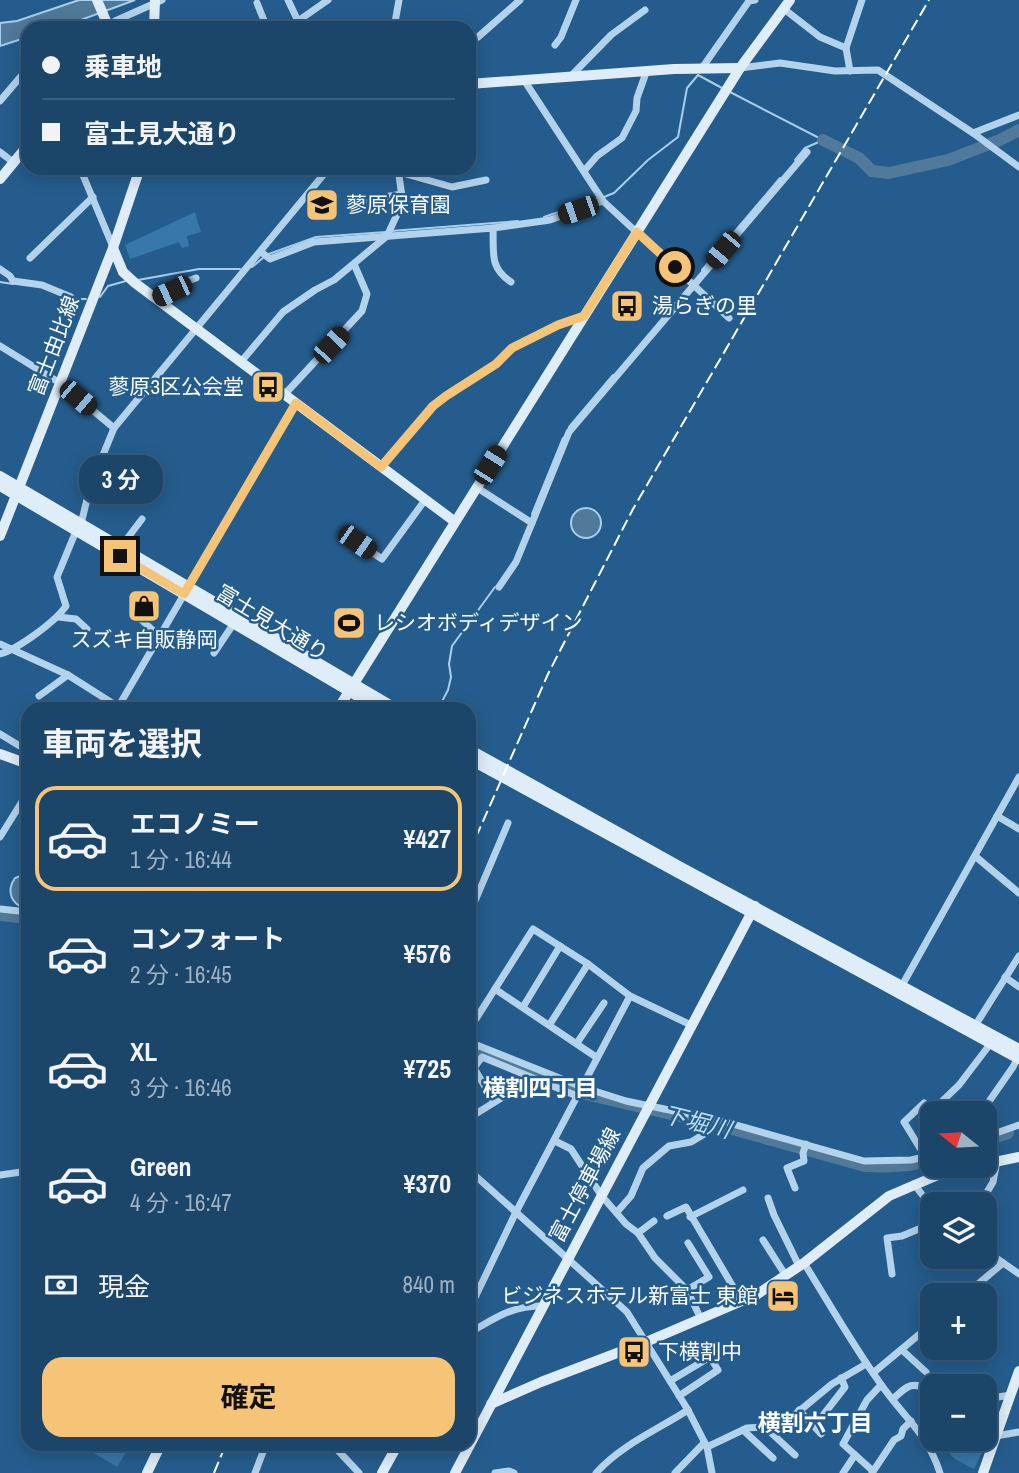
<!DOCTYPE html>
<html lang="ja">
<meta charset="utf-8">
<style>
body{margin:0;font-family:"Archivo Narrow","Noto Sans JP",sans-serif;background:#244d70;color:#f1f3f6;height:100vh;display:flex;flex-direction:column;font-size:26px;white-space:nowrap}
*{box-sizing:border-box;margin:0}
p{font-size:23px;color:#a0b1c1}
.icon{flex:none;width:38px;height:38px;fill:none;stroke:currentColor;stroke-width:2;stroke-linecap:round;stroke-linejoin:round}
.map{position:relative;flex:1;overflow:hidden}
.panel{position:absolute;left:21px;top:702px;width:455px;height:749px;display:flex;flex-direction:column;background:#1b466a;border-radius:21px;box-shadow:0 4px 18px #0003,0 0 0 2px #395e7e}
.panel>*{flex:none}
.hud{position:absolute;left:21px;top:21px;width:455px;height:154px;border-radius:21px;box-shadow:0 4px 18px #0003,0 0 0 2px #395e7e;display:grid;align-content:center;height:154px;padding:0 21px;background:#1b466a}
.needle{width:46px;rotate:288deg}
.buttons{position:absolute;left:920px;top:1101px;display:grid;gap:14px}
.buttons a{display:grid;place-items:center;width:77px;height:77px;border-radius:14px;background:#1b466a;box-shadow:0 4px 18px #0003,0 0 0 2px #395e7e;font-size:35px}
.end{position:absolute;width:32px;height:32px;margin:-16px;border:9px solid #f5c477;background:#111;box-shadow:0 0 0 4px #111}
.from{border-radius:50%}
.bubble{position:absolute;height:49px;border-radius:21px;background:#1b466a;box-shadow:0 4px 18px #0003,0 0 0 2px #395e7e;font-size:23px;font-weight:700;line-height:49px;text-align:center}
.car{position:absolute;width:21px;height:42px;margin:-21px -10px;border-radius:9px;box-shadow:0 0 5px 2px #0007;background:linear-gradient(#222 24%,#8ab4d8 0 40%,#222 0 76%,#8ab4d8 0 86%,#222 0)}
.hud b{display:flex;align-items:center;gap:24px;height:66px;font-size:26px}
.hud b+b{border-top:2px solid #395e7e}
.hud i{width:18px;height:18px;background:#f1f3f6}
ul{padding:0;list-style:none}
li{display:flex;align-items:center;gap:21px;height:105px;margin:0 14px 10px;padding:0 7px;border:4px solid transparent;border-radius:21px}
li div{flex:1}
li b{display:block;font-size:26px}
li em{font-style:normal;font-weight:700}
li.selected{border-color:#f5c477}
li>.icon{width:63px;height:63px;stroke-width:1.5}
h2{padding:0 21px;font-size:32px;line-height:84px}
.pay{display:flex;align-items:center;gap:18px;height:77px;padding:0 21px;font-size:26px}
.pay p{margin-inline-start:auto}
.primary-button{display:flex;gap:14px;margin-top:auto;padding:14px 21px}
.primary-button a{flex:1;height:80px;border-radius:21px;background:#f5c477;color:#111;font-size:28px;font-weight:700;line-height:80px;text-align:center}
.map>svg:first-child{display:block}
</style>
<div class="map">
<svg width="1019" height="1473" viewBox="0 0 1019 1473">
<rect width="100%" height="100%" fill="#245d8d"/>
<!-- green -->
<g fill="#3877aa">
<path d="M195 212 201 232 187 236 189 246 182 248 179 242 130 259 125 245Z"/>
<path d="M944 1439H969L983 1443 986 1449 981 1454 974 1469C956 1459 949 1460 944 1439Z"/>
<path d="M79 1444H131L117 1467Z"/>
</g>
<!-- water -->
<g fill="#51799a" stroke="#a8ceec" stroke-width="2">
<path d="M79 0H135L59 28H28V37L0 46V23L17 21Z"/>
<circle cx="586" cy="523" r="15"/>
<path d="M28 873V908H26C11 905 6 891 15 878Z"/>
</g>
<g fill="none" stroke-linecap="round" stroke-linejoin="round">
<!-- stream -->
<g stroke="#a8ceec" stroke-width="2">
<path d="M730 92 823 140"/>
<path d="M795 160 805 148 821 141"/>
<path d="M604 197 614 193 648 160 678 137 687 88 698 75 722 88"/>
<path d="M544 217 599 198"/>
<path d="M391 231 518 221"/>
<path d="M269 254 316 237 386 232"/>
<path d="M252 267 264 257"/>
<path d="M702 270 780 178"/>
<path d="M138 280 199 269H240"/>
<path d="M0 282 13 284"/>
<path d="M100 297 108 286 126 281"/>
<path d="M72 299H86"/>
<path d="M569 427 613 375"/>
<path d="M532 514 563 438"/>
<path d="M438 709 448 690 451 677 449 664 452 646 495 587"/>
</g>
<!-- river -->
<g stroke="#51799a" stroke-width="12">
<path d="M823 140 859 158 872 171 889 173 948 160 1000 140 1019 130"/>
<path d="M0 915 28 918"/>
<path d="M469 1046 581 1093 718 1125 865 1166C888 1167 911 1167 933 1159"/>
<path d="M985 1141 1008 1133"/>
</g>
<!-- street -->
<g stroke="#b3d2eb" stroke-width="7">
<path d="M288 0 298 21 328 0"/>
<path d="M257 3 267 28"/>
<path d="M784 9 820 37 846 48"/>
<path d="M116 28 115 21 162 0"/>
<path d="M394 28 399 0"/>
<path d="M478 37 520 0"/>
<path d="M555 45 561 37 576 0"/>
<path d="M702 68 749 1 755 0"/>
<path d="M740 68 780 63 835 71 878 70 973 133 1019 167"/>
<path d="M850 71 846 48 862 0"/>
<path d="M571 76 611 35 645 10"/>
<path d="M524 80 603 201 729 318"/>
<path d="M0 101 28 68"/>
<path d="M469 108V124"/>
<path d="M973 133 1019 115"/>
<path d="M0 152 13 162"/>
<path d="M80 168 113 247"/>
<path d="M584 171 597 156 622 138 636 111 637 98 647 70"/>
<path d="M399 172 452 187 486 180"/>
<path d="M349 203 402 194"/>
<path d="M493 228 550 220 603 201"/>
<path d="M261 252 270 259 314 242 493 228C494 253 489 267 511 282"/>
<path d="M30 258 93 197"/>
<path d="M0 269 10 276 13 281 42 285 71 297"/>
<path d="M156 298 172 291 173 286 196 278"/>
<path d="M0 346 60 383 114 428"/>
<path d="M240 363 283 312 315 290 334 280 387 236 401 206 402 197 398 168"/>
<path d="M284 395 362 311 367 294 354 264"/>
<path d="M381 467 433 406 446 396 496 364 512 348 558 325 584 316"/>
<path d="M476 487 532 523 516 562 499 587"/>
<path d="M532 523 569 432 807 152"/>
<path d="M81 524 90 487 114 428 329 168"/>
<path d="M357 542 382 559 425 500"/>
<path d="M120 548 142 519"/>
<path d="M133 612 160 637"/>
<path d="M58 617 76 619 87 629"/>
<path d="M0 644 68 675 120 708"/>
<path d="M214 653 234 623"/>
<path d="M0 654C18 649 55 622 66 606L57 577 76 531"/>
<path d="M39 696 68 675"/>
<path d="M117 709 296 403"/>
<path d="M0 734 28 751"/>
<path d="M997 816 1019 829"/>
<path d="M0 837 28 792"/>
<path d="M975 856 1019 893"/>
<path d="M0 909 28 912"/>
<path d="M469 915 508 823"/>
<path d="M1005 977 1019 987"/>
<path d="M495 989 596 1057"/>
<path d="M900 989 1019 777"/>
<path d="M523 1007 560 946"/>
<path d="M474 1022 533 929 588 964 630 996 691 1025"/>
<path d="M550 1024 588 964"/>
<path d="M973 1029 1019 956"/>
<path d="M469 1042 582 1087 626 1101 722 1121 864 1161 911 1160 933 1155"/>
<path d="M577 1043 604 1003"/>
<path d="M494 1102 474 1068 482 1057 577 1096"/>
<path d="M924 1103 904 1122 926 1158"/>
<path d="M933 1110 959 1085 991 1043"/>
<path d="M981 1113 1013 1067 1019 1055"/>
<path d="M469 1118 532 1079"/>
<path d="M985 1137 1019 1125"/>
<path d="M555 1141 571 1149 601 1195 626 1224 638 1233 655 1258 687 1290 701 1319"/>
<path d="M469 1170 627 1312 688 1410 707 1447 712 1473"/>
<path d="M0 1175 28 1171"/>
<path d="M914 1184 933 1209"/>
<path d="M795 1188 787 1168 804 1161 803 1153 806 1144"/>
<path d="M768 1198 774 1215 799 1266"/>
<path d="M980 1204 993 1182 997 1161"/>
<path d="M617 1212 631 1196 643 1168 669 1146 691 1142 706 1133 709 1118"/>
<path d="M667 1216 686 1207 742 1302"/>
<path d="M690 1217 743 1190"/>
<path d="M638 1233 654 1221"/>
<path d="M763 1240 786 1276"/>
<path d="M985 1250 1019 1274"/>
<path d="M804 1263C829 1303 852 1344 880 1383 903 1417 927 1432 940 1473"/>
<path d="M892 1274 887 1238 902 1236 933 1223"/>
<path d="M687 1290 709 1277 688 1243"/>
<path d="M965 1295 1003 1263"/>
<path d="M469 1310 516 1212 630 996"/>
<path d="M469 1333C496 1318 510 1306 543 1306"/>
<path d="M902 1350 926 1372"/>
<path d="M873 1373 933 1323"/>
<path d="M670 1381 710 1357 718 1370 679 1396"/>
<path d="M893 1399C910 1383 910 1383 933 1389"/>
<path d="M985 1399 1011 1395"/>
<path d="M799 1410 821 1434"/>
<path d="M824 1414 845 1387 841 1378"/>
<path d="M766 1428 795 1455"/>
<path d="M743 1430 773 1458"/>
<path d="M996 1436 1019 1432"/>
<path d="M332 1444 359 1473"/>
<path d="M707 1447 747 1428 781 1426 832 1384 866 1364"/>
<path d="M873 1471 843 1444 867 1400 881 1385"/>
<path d="M255 1473 266 1444"/>
<path d="M495 1473 509 1471 514 1473"/>
<path d="M596 1473C621 1445 657 1430 688 1410"/>
<path d="M675 1473 704 1443"/>
<path d="M843 1473 855 1455"/>
<path d="M872 1473 894 1440 901 1436 903 1429 911 1421"/>
</g>
<!-- secondary -->
<g stroke="#dfedf9" stroke-width="10">
<path d="M97 0 109 28"/>
<path d="M154 28 155 0"/>
<path d="M469 84 674 69 740 68"/>
<path d="M0 179 28 145"/>
<path d="M113 248 123 272 135 283 454 521"/>
<path d="M0 476 397 709"/>
<path d="M0 486 379 709"/>
<path d="M0 536 113 248 140 168"/>
<path d="M338 709 740 68 790 0"/>
<path d="M469 749 681 867 1019 1049"/>
<path d="M0 754 28 764"/>
<path d="M469 759C652 860 836 959 1019 1059"/>
<path d="M985 1164 1019 1157"/>
<path d="M491 1404 541 1382 646 1342 756 1295 804 1263 889 1196 938 1175 978 1166"/>
<path d="M147 1473 161 1444"/>
<path d="M382 1473 398 1444"/>
<path d="M455 1473 755 906"/>
<path d="M983 1473 1019 1371"/>
</g>
<!-- rail -->
<g stroke="#fff" stroke-width="2" stroke-dasharray="12 5" stroke-linecap="butt">
<path d="M469 853 548 674 633 509 929 0"/>
<path d="M214 1473 226 1444"/>
</g>
</g>
<g fill="none" stroke-linecap="round" stroke-linejoin="round">
<!-- route -->
<path stroke="#f5c477" stroke-width="9" d="M120 556 184 594 296 403 381 467 433 406 446 396 496 364 512 348 558 325 584 316 637 232 675 267"/>
</g>
<!-- icons -->
<defs>
<symbol id="school-square" viewBox="-11 -11 22 22"><rect x="-9" y="-9" width="18" height="18" rx="4" fill="#f5c477" stroke="#245d8d"/><path d="M0-5L7-2L0 1L-7-2ZM-4 1L0 2.5L4 1V4Q0 6-4 4Z" fill="#111"/></symbol>
<symbol id="bus-square" viewBox="-11 -11 22 22"><rect x="-9" y="-9" width="18" height="18" rx="4" fill="#f5c477" stroke="#245d8d"/><path d="M-5-6H5V4H4V6H2V4H-2V6H-4V4H-5ZM-3.5-4V0h7V-4ZM-3.5 1.2v1.5H-2V1.2ZM2 1.2v1.5H3.5V1.2Z" fill="#111"/></symbol>
<symbol id="shop-square" viewBox="-11 -11 22 22"><rect x="-9" y="-9" width="18" height="18" rx="4" fill="#f5c477" stroke="#245d8d"/><path d="M-5-2.5h2.3a2.7 3.5 0 0 1 5.4 0H5L5.5 6h-11ZM-1.5-2.5h3a1.5 2.3 0 0 0-3 0Z" fill="#111"/></symbol>
<symbol id="stadium-square" viewBox="-11 -11 22 22"><rect x="-9" y="-9" width="18" height="18" rx="4" fill="#f5c477" stroke="#245d8d"/><path d="M0-5a6.5 5 0 1 0 0 10a6.5 5 0 1 0 0-10ZM-3.5-1.8h7v3.6h-7Z" fill="#111"/></symbol>
<symbol id="hotel-square" viewBox="-11 -11 22 22"><rect x="-9" y="-9" width="18" height="18" rx="4" fill="#f5c477" stroke="#245d8d"/><path d="M-6-4.5h1.5V1H6V5H4.5V3h-9V5H-6ZM-4 0a1.8 1.8 0 1 1 3.6 0ZM.5 0V-2.5h3Q6-2.5 6 0Z" fill="#111"/></symbol>
</defs>
<g fill-rule="evenodd">
<use href="#school-square" x="303" y="186" width="38" height="38"/>
<use href="#bus-square" x="608" y="287" width="38" height="38"/>
<use href="#bus-square" x="249" y="368" width="38" height="38"/>
<use href="#shop-square" x="125" y="587" width="38" height="38"/>
<use href="#stadium-square" x="330" y="604" width="38" height="38"/>
<use href="#hotel-square" x="764" y="1277" width="38" height="38"/>
<use href="#bus-square" x="615" y="1333" width="38" height="38"/>
</g>
<g text-anchor="middle" stroke-width="5" stroke-linejoin="round" paint-order="stroke">
<!-- poi labels -->
<g font-size="21" fill="#fff" stroke="#245d8d" text-anchor="start">
<text x="346" y="212">蓼原保育園</text>
<text x="652" y="313">湯らぎの里</text>
<text x="244" y="394" text-anchor="end">蓼原3区公会堂</text>
<text x="374" y="630">レシオボディデザイン</text>
<text x="144" y="647" text-anchor="middle">スズキ自販静岡</text>
<text x="758" y="1303" text-anchor="end">ビジネスホテル新富士 東館</text>
<text x="658" y="1359">下横割中</text>
</g>
<!-- street labels -->
<g font-size="21" fill="#fff" stroke="#245d8d">
<text transform="translate(54 346) rotate(-69)" y="7">富士由比線</text>
<text transform="translate(272 623) rotate(31)" y="7">富士見大通り</text>
<text transform="translate(585 1185) rotate(-62)" y="7">富士停車場線</text>
</g>
<!-- neighbourhood labels -->
<g font-size="23" font-weight="bold" fill="#fff" stroke="#245d8d">
<text x="540" y="1096">横割四丁目</text>
<text x="815" y="1431">横割六丁目</text>
</g>
<!-- water labels -->
<g font-size="23" font-style="italic" fill="#bfdcf2" stroke="#245d8d">
<text transform="translate(697 1122) rotate(14)" y="8">下堀川</text>
</g>
</g>
</svg>
<div class="buttons">
<a><svg class="needle" viewBox="-14 -14 28 28"><path d="M0-13l5 13h-10z" fill="#e53935"/><path d="M0 13l5-13h-10z" fill="#a0b1c1"/></svg></a>
<a><svg class="icon" aria-label="layers" viewBox="0 0 24 24"><path d="M12 4l9 5-9 5-9-5zM3 14l9 5 9-5"/></svg></a>
<a>+</a>
<a>−</a>
</div>
<i class="end from" style="left:675px;top:267px"></i>
<i class="end" style="left:120px;top:556px"></i>
<div class="bubble" style="left:79px;top:455px;width:84px">3 分</div>
<i class="car" style="left:578px;top:210px;rotate:251deg"></i>
<i class="car" style="left:723px;top:250px;rotate:220deg"></i>
<i class="car" style="left:172px;top:291px;rotate:245deg"></i>
<i class="car" style="left:331px;top:345px;rotate:43deg"></i>
<i class="car" style="left:78px;top:398px;rotate:130deg"></i>
<i class="car" style="left:490px;top:465px;rotate:32deg"></i>
<i class="car" style="left:357px;top:542px;rotate:125deg"></i>
<div class="hud">
<b><i class="from"></i>乗車地</b>
<b><i></i>富士見大通り</b>
</div>
<section class="panel">
<h2>車両を選択</h2>
<ul>
<li class="selected"><svg class="icon" aria-label="car" viewBox="0 0 24 24"><path d="M5 17H2v-5l4-1 3-4h7l3 4 3 1v5h-3M9 17h6M6 11h13"/><circle cx="7" cy="17" r="2"/><circle cx="17" cy="17" r="2"/></svg><div><b>エコノミー</b><p>1 分 · 16:44</p></div><em>¥427</em></li>
<li><svg class="icon" aria-label="car" viewBox="0 0 24 24"><path d="M5 17H2v-5l4-1 3-4h7l3 4 3 1v5h-3M9 17h6M6 11h13"/><circle cx="7" cy="17" r="2"/><circle cx="17" cy="17" r="2"/></svg><div><b>コンフォート</b><p>2 分 · 16:45</p></div><em>¥576</em></li>
<li><svg class="icon" aria-label="car" viewBox="0 0 24 24"><path d="M5 17H2v-5l4-1 3-4h7l3 4 3 1v5h-3M9 17h6M6 11h13"/><circle cx="7" cy="17" r="2"/><circle cx="17" cy="17" r="2"/></svg><div><b>XL</b><p>3 分 · 16:46</p></div><em>¥725</em></li>
<li><svg class="icon" aria-label="car" viewBox="0 0 24 24"><path d="M5 17H2v-5l4-1 3-4h7l3 4 3 1v5h-3M9 17h6M6 11h13"/><circle cx="7" cy="17" r="2"/><circle cx="17" cy="17" r="2"/></svg><div><b>Green</b><p>4 分 · 16:47</p></div><em>¥370</em></li>
</ul>
<div class="pay"><svg class="icon" aria-label="cash" viewBox="0 0 24 24"><path d="M3 7h18v10H3z"/><circle cx="12" cy="12" r="2"/></svg>現金<p>840 m</p></div>
<div class="primary-button"><a>確定</a></div>
</section>
</div>
